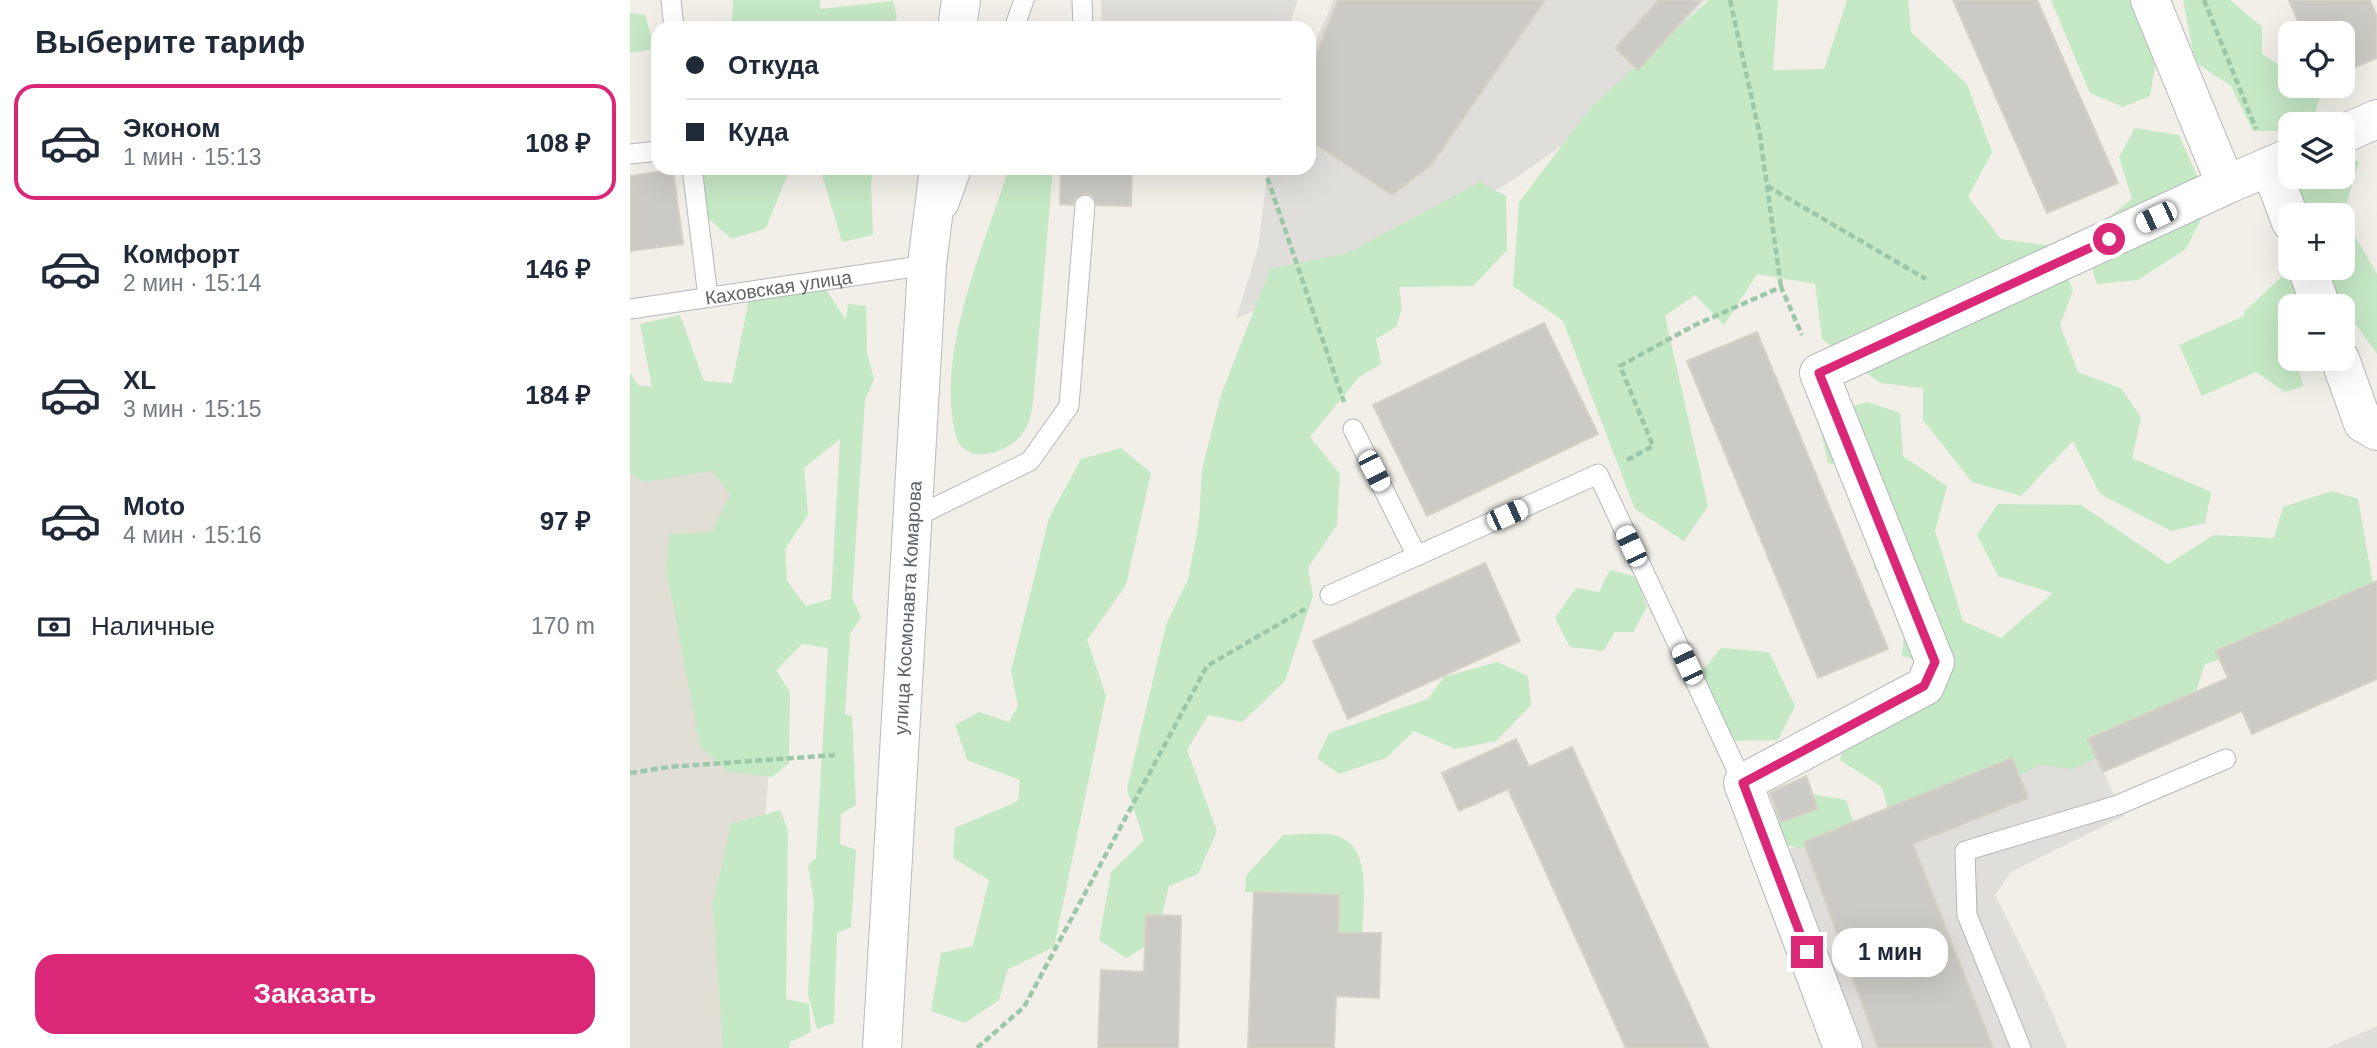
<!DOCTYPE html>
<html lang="ru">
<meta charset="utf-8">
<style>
body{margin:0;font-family:Arial,sans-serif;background:#f6f6f7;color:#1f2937;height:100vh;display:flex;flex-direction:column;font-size:26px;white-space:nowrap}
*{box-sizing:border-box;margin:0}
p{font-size:23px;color:#747a83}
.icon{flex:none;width:38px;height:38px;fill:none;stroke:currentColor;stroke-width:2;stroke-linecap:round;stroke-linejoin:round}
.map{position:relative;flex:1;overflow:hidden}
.drawer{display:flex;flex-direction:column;background:#fff;width:630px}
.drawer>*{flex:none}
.top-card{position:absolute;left:21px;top:21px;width:665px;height:154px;border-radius:21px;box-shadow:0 7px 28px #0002;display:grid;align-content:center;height:154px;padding:0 35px;background:#fff}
.tools{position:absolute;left:1648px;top:21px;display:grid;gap:14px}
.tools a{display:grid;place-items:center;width:77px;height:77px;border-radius:14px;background:#fff;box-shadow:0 7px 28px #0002;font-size:35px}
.end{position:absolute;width:32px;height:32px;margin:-16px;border:9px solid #db2777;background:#fff;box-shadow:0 0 0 4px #fff}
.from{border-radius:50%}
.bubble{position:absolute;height:49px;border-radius:21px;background:#fff;box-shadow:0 7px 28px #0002;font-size:23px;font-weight:600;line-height:49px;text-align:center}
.car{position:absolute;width:21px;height:42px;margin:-21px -10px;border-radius:9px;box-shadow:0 0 5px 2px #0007;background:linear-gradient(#fff 24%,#345 0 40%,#fff 0 76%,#345 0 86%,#fff 0)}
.top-card b{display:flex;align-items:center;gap:24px;height:66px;font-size:26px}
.top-card b+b{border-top:2px solid #e0e1e3}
.top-card i{width:18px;height:18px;background:#1f2937}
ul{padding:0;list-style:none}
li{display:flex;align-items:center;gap:21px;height:116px;margin:0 14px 10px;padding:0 21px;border:4px solid transparent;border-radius:21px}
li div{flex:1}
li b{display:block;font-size:26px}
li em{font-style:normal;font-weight:600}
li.current{border-color:#db2777}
li>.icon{width:63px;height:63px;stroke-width:1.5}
h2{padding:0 35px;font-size:32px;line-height:84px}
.pay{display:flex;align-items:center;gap:18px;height:77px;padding:0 35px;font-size:26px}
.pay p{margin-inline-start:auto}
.primary-button{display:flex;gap:14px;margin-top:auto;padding:14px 35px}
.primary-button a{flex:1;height:80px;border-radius:21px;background:#db2777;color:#fff;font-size:28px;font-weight:600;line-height:80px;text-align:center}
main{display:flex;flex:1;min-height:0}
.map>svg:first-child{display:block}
</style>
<main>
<section class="drawer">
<h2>Выберите тариф</h2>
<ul>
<li class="current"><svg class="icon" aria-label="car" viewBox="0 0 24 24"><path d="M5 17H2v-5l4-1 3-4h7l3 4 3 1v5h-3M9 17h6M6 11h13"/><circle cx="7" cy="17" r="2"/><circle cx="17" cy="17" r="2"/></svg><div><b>Эконом</b><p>1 мин · 15:13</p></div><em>108 ₽</em></li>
<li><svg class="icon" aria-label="car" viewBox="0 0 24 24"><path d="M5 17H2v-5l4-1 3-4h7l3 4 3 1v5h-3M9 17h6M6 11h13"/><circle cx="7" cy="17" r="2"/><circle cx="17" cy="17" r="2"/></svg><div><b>Комфорт</b><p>2 мин · 15:14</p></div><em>146 ₽</em></li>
<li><svg class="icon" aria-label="car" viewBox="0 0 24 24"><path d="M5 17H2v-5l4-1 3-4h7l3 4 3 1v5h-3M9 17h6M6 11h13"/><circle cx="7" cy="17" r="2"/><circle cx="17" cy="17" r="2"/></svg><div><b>XL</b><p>3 мин · 15:15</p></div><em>184 ₽</em></li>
<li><svg class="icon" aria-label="car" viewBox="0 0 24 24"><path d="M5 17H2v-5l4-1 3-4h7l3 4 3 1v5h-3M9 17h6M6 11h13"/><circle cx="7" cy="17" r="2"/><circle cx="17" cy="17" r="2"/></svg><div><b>Moto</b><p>4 мин · 15:16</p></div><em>97 ₽</em></li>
</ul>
<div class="pay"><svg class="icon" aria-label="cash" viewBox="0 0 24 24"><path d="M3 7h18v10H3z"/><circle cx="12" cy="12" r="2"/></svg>Наличные<p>170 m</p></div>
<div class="primary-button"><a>Заказать</a></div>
</section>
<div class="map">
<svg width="1747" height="1048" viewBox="0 0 1747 1048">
<rect width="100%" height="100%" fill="#f1efe8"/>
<!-- industrial -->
<g fill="#e0deda">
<path d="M471 0H668L658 28H472Z"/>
<path d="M703 0H1075L954 130 874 186 606 319 628 248 638 168H679V58Z"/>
<path d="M1458 739 1494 816 1381 872 1365 895 1413 991 1437 1048H1231L1155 851 1342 774Z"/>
<path d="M1747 1026V1048H1697Z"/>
</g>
<!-- education -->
<path fill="#e1ded6" d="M164 392 120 1048H0V414Z"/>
<!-- green -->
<g fill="#c5e8c5" fill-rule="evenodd">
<path d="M103 0H190V9L263 1 267 17 261 28H105L102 22Z"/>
<path d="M1079 0H1148L1143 70 1194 69 1217 0H1278L1281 32 1337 84 1362 152 1338 197 1371 239 1423 246 1443 290 1430 325 1448 372 1492 389 1511 418 1502 458 1581 492 1575 523 1541 531 1470 494 1443 441 1391 496 1342 482 1293 420V388L1250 383 1192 339 1185 284 1127 274 1094 325 1065 295 1035 316 1078 506 1054 541 1005 509 933 321 883 286 889 202 961 107Z"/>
<path d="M1421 0H1503L1528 51 1520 96 1493 107 1460 93Z"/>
<path d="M1553 0H1600L1632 27V54L1661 73V86H1679L1691 94 1682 124H1661V131H1623L1601 86 1565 62Z"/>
<path d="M0 13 15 15 25 49 0 53Z"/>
<path d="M1505 128 1549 135 1579 203 1556 249 1508 280 1467 284 1453 237 1502 199 1489 157Z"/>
<path d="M1713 154 1729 162 1713 215H1667L1658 199 1669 177H1713Z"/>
<path d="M65 168H160L136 228 102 239 55 198Z"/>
<path d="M190 168H244L241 183 243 235 212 242Z"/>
<path d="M379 168H423L403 403C401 413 400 424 393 433 378 454 333 468 325 433 306 350 354 247 379 168Z"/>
<path d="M850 182 876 196 877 250 843 286 769 287 772 307 766 327 746 339 751 364 729 377 680 437 710 474 707 525 678 568 683 596 655 681 612 722 578 715 557 750 587 831 568 874 539 886 526 940 496 958 469 940 481 872 514 840 497 789 536 625 558 579 569 522 572 470 591 395 640 269 718 253Z"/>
<path d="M1713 216 1747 274V354L1713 306H1661V359H1666L1673 386 1655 392 1626 372 1572 396 1549 345 1614 316V312L1661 268H1713Z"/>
<path d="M193 285 216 320 218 304 236 306 237 353 244 379 235 400 222 598 231 617 220 634 215 714 222 716 226 805 211 814 210 844 226 850 221 927 207 933 204 1023 187 1029 178 994 184 900 178 865 186 858 198 648 172 644 146 670 160 692 159 763 142 777 97 771 70 746 36 568 40 534 82 532 100 495 82 471 14 482 0 473V373L8 385 22 387 10 324 50 315 74 381 102 383 119 299ZM210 439 201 599 176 606 157 581 155 549 178 515 174 468Z"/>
<path d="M1238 402 1270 413 1273 456 1317 486 1305 531 1333 621 1371 638 1423 593 1368 576 1347 535 1368 504 1451 505 1538 564 1584 535 1644 538 1653 507 1702 491 1728 499 1747 606V680L1737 668 1731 615 1575 664 1559 711 1444 769 1408 765 1297 830 1262 823 1252 787 1210 760 1222 703 1312 694 1316 668 1272 656 1277 605 1244 568 1243 469 1198 463 1187 415Z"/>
<path d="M491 448 521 473 496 585 457 640 476 696 424 947 378 969 369 1000 335 1023 301 1011 311 953 343 946 359 880 323 858 325 828 388 801 390 780 337 760 325 725 349 712 379 722 388 706 381 671 419 518 451 459Z"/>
<path d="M980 570 1006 577 1017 607 1003 632H985L973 651 940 647 925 618 946 588 969 592Z"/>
<path d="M1091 648 1139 652 1165 706 1148 740 1101 741 1061 685Z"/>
<path d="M867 662 898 676 901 705 866 741 825 749 784 731 756 758 709 774 687 758 699 733 798 699 814 677Z"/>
<path d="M1170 792 1216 800 1233 850 1225 856 1153 845 1138 814Z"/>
<path d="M150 810 158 830 156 999 179 1004 181 1032 160 1042 159 1048H93L83 903 101 824Z"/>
<path d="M653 835C669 835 697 831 712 838 742 851 733 907 732 933L708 932 709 895 615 892 616 876Z"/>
</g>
<!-- building -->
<g fill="#cccac5" stroke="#d6d1c6" stroke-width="2">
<path d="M708 0H915L801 165 762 195 679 140V73Z"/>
<path d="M1029 0H1071L1008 70 985 48Z"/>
<path d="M1323 0H1407L1488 183 1417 213Z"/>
<path d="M1659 0H1740L1747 17V58L1713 72V33H1673Z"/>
<path d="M431 168H502L501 206 467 205 462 195 455 193 445 198 443 205 430 204Z"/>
<path d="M43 170 53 244 0 251V176Z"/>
<path d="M914 323 968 434 797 516 743 405Z"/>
<path d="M1127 332 1258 649 1188 678 1057 361Z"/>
<path d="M855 563 890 641 718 719 683 641Z"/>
<path d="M1747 581V679L1622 734 1612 711 1473 772 1458 739 1598 678 1586 651Z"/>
<path d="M886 739 899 767 942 747 1079 1048H996L878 789 829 811 812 773Z"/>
<path d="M1382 758 1398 798 1283 844 1363 1048H1248L1174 842Z"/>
<path d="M1176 776 1188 809 1151 822 1140 793Z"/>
<path d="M624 892 709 895 708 933H751L749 998 706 996 704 1048H618Z"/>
<path d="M516 915 551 916 548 1048H468L471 970 514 972Z"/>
</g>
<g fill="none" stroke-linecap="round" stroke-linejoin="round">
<defs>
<g id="lane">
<path d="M41 0 44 28"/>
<path d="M452 0 453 28"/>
<path d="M384 28 394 0"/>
<path d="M0 154 28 151"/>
<path d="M62 168 78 297"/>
<path d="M318 207 332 168"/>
<path id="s1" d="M0 309 297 265 299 258"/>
<path d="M723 429 787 556"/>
<path d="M281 519 400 461 439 406 455 205"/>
<path d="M700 595 968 474 1113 783"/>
<path d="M1391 1048 1337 915 1335 851 1488 805 1596 759"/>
</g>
<g id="street">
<path d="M1520 0 1596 185 1661 157"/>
<path d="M1713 134 1747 119"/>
<path d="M1640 166 1661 222"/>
<path d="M1677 268 1691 306"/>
<path d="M1710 359 1733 423 1747 431"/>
<path d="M1213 1048 1113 783 1295 686 1305 662 1189 373 1596 185"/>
</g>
<g id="secondary">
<path d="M327 28 331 0"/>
<path id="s2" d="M252 1048 297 265 309 168"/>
</g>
</defs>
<!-- lane casing -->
<use href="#lane" stroke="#b5b8bc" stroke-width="21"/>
<!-- street casing -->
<use href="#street" stroke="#b5b8bc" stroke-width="40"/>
<!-- secondary casing -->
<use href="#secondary" stroke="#b6babf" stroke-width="40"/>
<!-- path -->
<g stroke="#9cc7a9" stroke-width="4.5" stroke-dasharray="7 3.5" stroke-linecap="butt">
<path d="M1100 0 1130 136 1151 287"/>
<path d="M1574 0 1626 129"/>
<path d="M634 168 714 402"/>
<path d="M1137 186 1296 279"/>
<path d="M997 460 1023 446 990 366 1065 325 1151 287 1172 335"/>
<path d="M0 773 39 767 205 755"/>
<path d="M347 1048 394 1007 577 666 675 609"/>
</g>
<!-- lane -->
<use href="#lane" stroke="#fff" stroke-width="19"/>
<!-- street -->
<use href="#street" stroke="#fff" stroke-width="38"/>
<!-- secondary -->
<use href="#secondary" stroke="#fff" stroke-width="38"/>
</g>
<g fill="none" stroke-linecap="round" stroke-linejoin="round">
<!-- route -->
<path stroke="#db2777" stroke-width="9" d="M1177 952 1113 783 1294 686 1305 662 1189 373 1479 239"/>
</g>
<g text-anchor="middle" stroke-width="6" stroke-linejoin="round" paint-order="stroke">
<!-- street labels -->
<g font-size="19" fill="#5f6368" stroke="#fff">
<text dy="7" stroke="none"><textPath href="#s1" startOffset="150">Каховская улица</textPath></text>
<text dy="7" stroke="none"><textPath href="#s2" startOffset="441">улица Космонавта Комарова</textPath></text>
</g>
</g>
</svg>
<div class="tools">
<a><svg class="icon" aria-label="locate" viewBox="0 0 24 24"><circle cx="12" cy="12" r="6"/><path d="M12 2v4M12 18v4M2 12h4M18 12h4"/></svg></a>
<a><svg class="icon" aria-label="layers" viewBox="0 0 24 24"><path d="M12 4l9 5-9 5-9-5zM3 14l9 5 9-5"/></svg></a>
<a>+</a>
<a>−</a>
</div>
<i class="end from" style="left:1479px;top:239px"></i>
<i class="end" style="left:1177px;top:952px"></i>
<div class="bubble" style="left:1202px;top:928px;width:116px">1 мин</div>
<i class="car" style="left:1526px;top:217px;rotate:245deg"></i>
<i class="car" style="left:744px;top:471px;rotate:153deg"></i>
<i class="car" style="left:877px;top:515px;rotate:66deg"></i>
<i class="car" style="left:1001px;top:546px;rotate:335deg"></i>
<i class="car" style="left:1057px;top:664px;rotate:335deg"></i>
<div class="top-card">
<b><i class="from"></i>Откуда</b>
<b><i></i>Куда</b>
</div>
</div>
</main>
